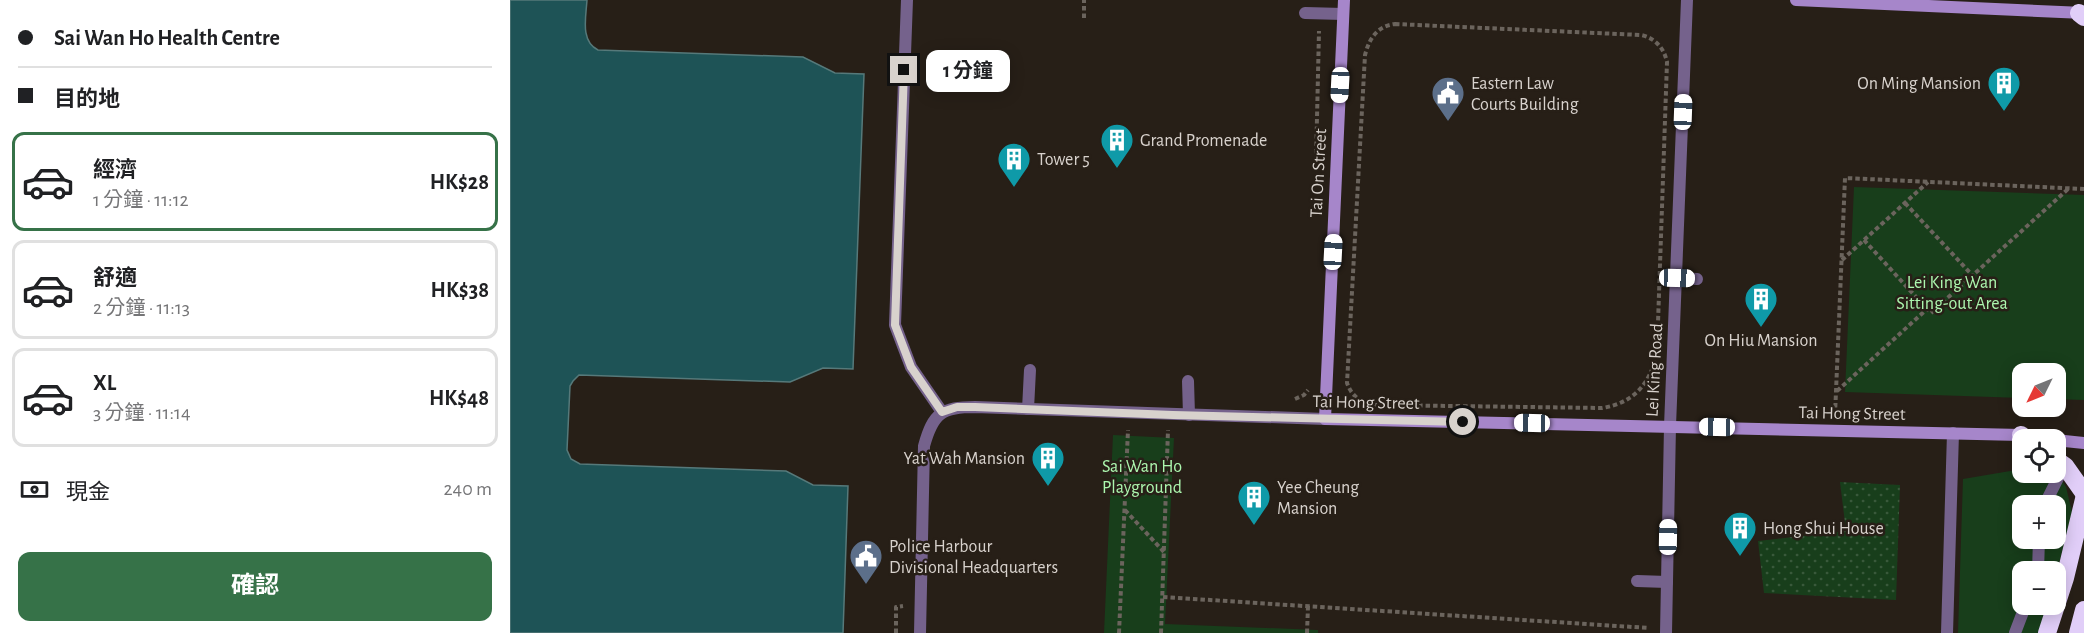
<!DOCTYPE html>
<html lang="zh-TW">
<meta charset="utf-8">
<style>
body{margin:0;font-family:"Alegreya Sans","Noto Sans TC",sans-serif;background:#f6f6f6;color:#202124;height:100vh;display:flex;flex-direction:column;font-size:22px;white-space:nowrap}
*{box-sizing:border-box;margin:0}
p{font-size:20px;color:#757577}
.icon{flex:none;width:33px;height:33px;fill:none;stroke:currentColor;stroke-width:2;stroke-linecap:round;stroke-linejoin:round}
.map{position:relative;flex:1;overflow:hidden}
.panel{display:flex;flex-direction:column;background:#fff;width:510px}
.panel>*{flex:none}
.guide{display:grid;align-content:center;height:132px;padding:0 18px;background:#fff}
.needle{width:39px;rotate:227deg}
.fabs{position:absolute;left:1502px;top:363px;display:grid;gap:12px}
.fabs a{display:grid;place-items:center;width:54px;height:54px;border-radius:12px;background:#fff;box-shadow:0 3px 15px #0003;font-size:30px}
.end{position:absolute;width:27px;height:27px;margin:-14px;border:8px solid #d8d2cd;background:#111;box-shadow:0 0 0 3px #111}
.from{border-radius:50%}
.bubble{position:absolute;height:42px;border-radius:12px;background:#fff;box-shadow:0 3px 15px #0003;font-size:20px;font-weight:700;line-height:42px;text-align:center}
.car{position:absolute;width:18px;height:36px;margin:-18px -9px;border-radius:8px;box-shadow:0 0 4px 2px #0007;background:linear-gradient(#fff 24%,#345 0 40%,#fff 0 76%,#345 0 86%,#fff 0)}
.guide b{display:flex;align-items:center;gap:21px;height:57px;font-size:22px}
.guide b+b{border-top:2px solid #e0e0e0}
.guide i{width:15px;height:15px;background:#202124}
ul{padding:0;list-style:none}
li{display:flex;align-items:center;gap:18px;height:99px;margin:0 12px 9px;padding:0 6px;border:3px solid #e0e0e0;border-radius:12px}
li div{flex:1}
li b{display:block;font-size:22px}
li em{font-style:normal;font-weight:700}
li.active{border-color:#367248}
li>.icon{width:54px;height:54px;stroke-width:1.5}
.pay{display:flex;align-items:center;gap:15px;height:66px;padding:0 18px;font-size:22px}
.pay p{margin-inline-start:auto}
.action{display:flex;gap:12px;margin-top:auto;padding:12px 18px}
.action a{flex:1;height:69px;border-radius:12px;background:#367248;color:#fff;font-size:24px;font-weight:700;line-height:69px;text-align:center}
main{display:flex;flex:1;min-height:0}
.map>svg:first-child{display:block}
</style>
<main>
<section class="panel">
<div class="guide">
<b><i class="from"></i>Sai Wan Ho Health Centre</b>
<b><i></i>目的地</b>
</div>
<ul>
<li class="active"><svg class="icon" aria-label="car" viewBox="0 0 24 24"><path d="M5 17H2v-5l4-1 3-4h7l3 4 3 1v5h-3M9 17h6M6 11h13"/><circle cx="7" cy="17" r="2"/><circle cx="17" cy="17" r="2"/></svg><div><b>經濟</b><p>1 分鐘 · 11:12</p></div><em>HK$28</em></li>
<li><svg class="icon" aria-label="car" viewBox="0 0 24 24"><path d="M5 17H2v-5l4-1 3-4h7l3 4 3 1v5h-3M9 17h6M6 11h13"/><circle cx="7" cy="17" r="2"/><circle cx="17" cy="17" r="2"/></svg><div><b>舒適</b><p>2 分鐘 · 11:13</p></div><em>HK$38</em></li>
<li><svg class="icon" aria-label="car" viewBox="0 0 24 24"><path d="M5 17H2v-5l4-1 3-4h7l3 4 3 1v5h-3M9 17h6M6 11h13"/><circle cx="7" cy="17" r="2"/><circle cx="17" cy="17" r="2"/></svg><div><b>XL</b><p>3 分鐘 · 11:14</p></div><em>HK$48</em></li>
</ul>
<div class="pay"><svg class="icon" aria-label="cash" viewBox="0 0 24 24"><path d="M3 7h18v10H3z"/><circle cx="12" cy="12" r="2"/></svg>現金<p>240 m</p></div>
<div class="action"><a>確認</a></div>
</section>
<div class="map">
<svg width="1574" height="633" viewBox="0 0 1574 633">
<defs>
<pattern id="grass-dots" width="8" height="8" patternUnits="userSpaceOnUse" patternTransform="scale(1.5)"><rect width="8" height="8" fill="#183e1b"/><path d="M2 2h.1M6 6h.1" fill="none" stroke="#39593b" stroke-width="1.8" stroke-linecap="round"/></pattern>
</defs>
<rect width="100%" height="100%" fill="#271f17"/>
<!-- grass -->
<path fill="url(#grass-dots)" d="M1330 482 1390 485 1386 600 1254 593 1248 541 1336 531Z"/>
<!-- park -->
<g fill="#183e1b" fill-rule="evenodd">
<path d="M1344 187 1574 195V400L1545 399V374H1512V398L1335 392Z"/>
<path d="M603 435 664 438 655 624 808 630V633H594Z"/>
<path d="M1512 469V472L1541 473 1549 476 1556 487 1562 512 1545 579V572H1512V604L1538 605 1534 621 1528 633H1448L1453 479ZM1512 506H1545V538H1512Z"/>
</g>
<!-- water -->
<path fill="#1e5356" stroke="#56797a" stroke-width="1.5" d="M0 0H77C76 17 70 41 88 50L293 57 325 73 354 74 343 369 313 368 280 382 69 375 63 381 60 386 57 450 61 459 70 464 276 471 303 485 338 486 333 633H0Z"/>
<g fill="none" stroke-linecap="round" stroke-linejoin="round">
<!-- path -->
<g stroke="#6b645d" stroke-width="4" stroke-dasharray="4.5 3" stroke-linecap="butt">
<path d="M574 18V0"/>
<path d="M885 24 1131 35C1145 38 1154 48 1157 62L1147 352C1141 383 1124 403 1092 408L867 405C852 402 843 399 837 383L855 55C859 39 867 26 885 24Z"/>
<path d="M806 161 809 31"/>
<path d="M1395 203 1463 276"/>
<path d="M1354 240 1417 309"/>
<path d="M1332 260 1418 182"/>
<path d="M1327 391 1417 309 1421 313 1558 189"/>
<path d="M785 399 794 395 798 390"/>
<path d="M1325 415 1335 178 1574 189"/>
<path d="M615 510 654 552"/>
<path d="M653 597 1139 628"/>
<path d="M386 633V607L393 606"/>
<path d="M609 633 618 430"/>
<path d="M651 633 658 430"/>
<path d="M797 633 798 606"/>
</g>
<!-- lane -->
<g stroke="#75628c" stroke-width="12">
<path d="M397 0 385 325 401 367 432 412"/>
<path d="M795 13 833 14"/>
<path d="M1167 278 1187 279"/>
<path d="M678 381 679 415"/>
<path d="M518 409 520 370"/>
<path d="M1127 581 1157 582"/>
<path d="M1437 633 1443 433"/>
</g>
<!-- street -->
<g stroke="#75628c" stroke-width="12">
<path d="M1534 506 1549 476"/>
<path d="M1528 572 1529 538"/>
<path d="M410 633 414 446C423 413 432 407 465 407L815 419"/>
<path d="M1156 633 1160 426 1177 0"/>
<path d="M1505 633 1516 604"/>
</g>
<!-- secondary -->
<g stroke="#a686ca" stroke-width="12">
<path d="M834 0 815 419 1511 435 1542 440"/>
<path d="M1286 0 1574 13"/>
<path d="M1545 440 1574 443"/>
</g>
<!-- highway -->
<g stroke="#e1cef8" stroke-width="18">
<path d="M1569 13 1574 17"/>
<path d="M1511 435 1517 440"/>
<path d="M1545 459 1555 466 1574 493"/>
<path d="M1537 633 1555 578 1574 499"/>
<path d="M1568 633 1574 610"/>
</g>
</g>
<g fill="none" stroke-linecap="round" stroke-linejoin="round">
<!-- route -->
<path stroke="#d8d2cd" stroke-width="8" d="M394 70 385 325 401 367 432 412 447 407H465L663 415 953 422"/>
</g>
<!-- icons -->
<defs>
<symbol id="building-pin" viewBox="-11 -11 22 30"><path d="M0 17L-7.5 6A9.5 9.5 0 1 1 7.5 6Z" fill="#0f9aa8" stroke="#271f17"/><path d="M-4-6H4V6H1V3H-1V6H-4ZM-2.5-4.3h1.7v1.8h-1.7ZM.8-4.3h1.7v1.8H.8ZM-2.5-1h1.7V.8h-1.7ZM.8-1h1.7V.8H.8Z" fill="#fff"/></symbol>
<symbol id="civic-pin" viewBox="-11 -11 22 30"><path d="M0 17L-7.5 6A9.5 9.5 0 1 1 7.5 6Z" fill="#5c6f8a" stroke="#271f17"/><path d="M-.6-6.5H3V-4.5H.6V-3L4-1V1h2V6H-6V1h2V-1L-.6-3ZM-1.2 2.5V6h2.4V2.5Z" fill="#fff"/></symbol>
</defs>
<g fill-rule="evenodd">
<use href="#building-pin" x="1475" y="64" width="38" height="52"/>
<use href="#civic-pin" x="919" y="74" width="38" height="52"/>
<use href="#building-pin" x="588" y="121" width="38" height="52"/>
<use href="#building-pin" x="485" y="140" width="38" height="52"/>
<use href="#building-pin" x="1232" y="280" width="38" height="52"/>
<use href="#building-pin" x="519" y="439" width="38" height="52"/>
<use href="#building-pin" x="725" y="478" width="38" height="52"/>
<use href="#building-pin" x="1211" y="509" width="38" height="52"/>
<use href="#civic-pin" x="337" y="537" width="38" height="52"/>
</g>
<g text-anchor="middle" stroke-width="5" stroke-linejoin="round" paint-order="stroke">
<!-- poi labels -->
<g font-size="18" fill="#d8d2cd" stroke="#271f17" text-anchor="start">
<text x="961" y="89">Eastern Law<tspan x="961" dy="21">Courts Building</tspan></text>
<text x="1471" y="89" text-anchor="end">On Ming Mansion</text>
<text x="630" y="146">Grand Promenade</text>
<text x="527" y="165">Tower 5</text>
<text x="1251" y="346" text-anchor="middle">On Hiu Mansion</text>
<text x="515" y="464" text-anchor="end">Yat Wah Mansion</text>
<text x="767" y="493">Yee Cheung<tspan x="767" dy="21">Mansion</tspan></text>
<text x="1253" y="534">Hong Shui House</text>
<text x="379" y="552">Police Harbour<tspan x="379" dy="21">Divisional Headquarters</tspan></text>
</g>
<!-- street labels -->
<g font-size="18" fill="#d8d2cd" stroke="#271f17">
<text transform="translate(808 173) rotate(-87)" y="6">Tai On Street</text>
<text transform="translate(1144 370) rotate(-87)" y="6">Lei King Road</text>
<text transform="translate(856 402) rotate(1)" y="6">Tai Hong Street</text>
<text transform="translate(1342 413) rotate(1)" y="6">Tai Hong Street</text>
</g>
<!-- park labels -->
<g font-size="18" fill="#acf6ae" stroke="#271f17">
<text x="1442" y="288">Lei King Wan<tspan x="1442" dy="21">Sitting-out Area</tspan></text>
<text x="632" y="472">Sai Wan Ho<tspan x="632" dy="21">Playground</tspan></text>
</g>
</g>
</svg>
<div class="fabs">
<a><svg class="needle" viewBox="-14 -14 28 28"><path d="M0-13l5 13h-10z" fill="#e53935"/><path d="M0 13l5-13h-10z" fill="#757577"/></svg></a>
<a><svg class="icon" aria-label="locate" viewBox="0 0 24 24"><circle cx="12" cy="12" r="6"/><path d="M12 2v4M12 18v4M2 12h4M18 12h4"/></svg></a>
<a>+</a>
<a>−</a>
</div>
<i class="end from" style="left:953px;top:422px"></i>
<i class="end" style="left:394px;top:70px"></i>
<div class="bubble" style="left:416px;top:50px;width:84px">1 分鐘</div>
<i class="car" style="left:830px;top:85px;rotate:183deg"></i>
<i class="car" style="left:1173px;top:112px;rotate:2deg"></i>
<i class="car" style="left:823px;top:252px;rotate:3deg"></i>
<i class="car" style="left:1167px;top:278px;rotate:92deg"></i>
<i class="car" style="left:1022px;top:423px;rotate:271deg"></i>
<i class="car" style="left:1207px;top:427px;rotate:271deg"></i>
<i class="car" style="left:1158px;top:537px;rotate:1deg"></i>
</div>
</main>
